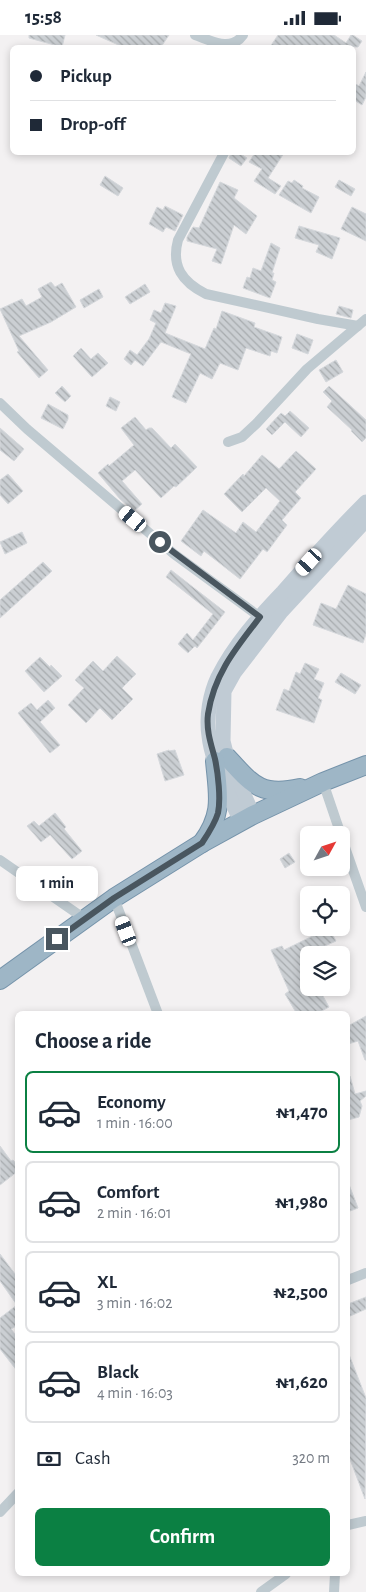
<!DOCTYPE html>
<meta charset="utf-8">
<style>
body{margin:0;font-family:"Alegreya Sans",sans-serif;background:#f2f2f3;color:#1f2937;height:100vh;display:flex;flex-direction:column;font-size:19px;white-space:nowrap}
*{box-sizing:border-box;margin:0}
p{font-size:16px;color:#747a83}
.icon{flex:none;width:28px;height:28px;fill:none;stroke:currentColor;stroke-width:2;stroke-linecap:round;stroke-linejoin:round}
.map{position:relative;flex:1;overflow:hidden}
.sheet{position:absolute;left:15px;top:976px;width:335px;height:565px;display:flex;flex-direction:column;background:#fff;border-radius:8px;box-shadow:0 2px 8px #0003}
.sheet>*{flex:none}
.banner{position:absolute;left:10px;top:10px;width:346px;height:110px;border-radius:8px;box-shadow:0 2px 8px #0003;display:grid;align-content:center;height:110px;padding:0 20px;background:#fff}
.needle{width:32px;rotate:50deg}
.buttons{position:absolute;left:300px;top:791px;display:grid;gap:10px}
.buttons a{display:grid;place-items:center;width:50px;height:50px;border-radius:8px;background:#fff;box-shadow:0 2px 8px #0003;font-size:25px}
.end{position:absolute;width:22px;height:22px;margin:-11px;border:6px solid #49565f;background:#fff;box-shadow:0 0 0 2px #fff}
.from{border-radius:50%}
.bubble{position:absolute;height:35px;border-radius:8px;background:#fff;box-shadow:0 2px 8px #0003;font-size:16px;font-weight:600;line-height:35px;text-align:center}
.car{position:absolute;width:15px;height:30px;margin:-15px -8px;border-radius:6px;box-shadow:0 0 4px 1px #0007;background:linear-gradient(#fff 24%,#345 0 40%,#fff 0 76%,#345 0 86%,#fff 0)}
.banner b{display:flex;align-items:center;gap:18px;height:48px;font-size:19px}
.banner b+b{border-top:1px solid #e0e1e3}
.banner i{width:12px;height:12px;background:#1f2937}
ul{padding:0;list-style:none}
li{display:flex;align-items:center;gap:15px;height:82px;margin:0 10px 8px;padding:0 10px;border:2px solid #e0e1e3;border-radius:8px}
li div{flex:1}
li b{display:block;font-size:19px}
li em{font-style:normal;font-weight:600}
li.current{border-color:#0b8043}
li>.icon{width:45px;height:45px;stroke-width:1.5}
h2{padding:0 20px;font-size:22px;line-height:60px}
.pay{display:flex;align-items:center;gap:12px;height:55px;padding:0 20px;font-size:19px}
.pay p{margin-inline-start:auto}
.button{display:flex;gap:10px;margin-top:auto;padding:10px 20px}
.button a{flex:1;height:58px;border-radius:8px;background:#0b8043;color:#fff;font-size:20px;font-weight:600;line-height:58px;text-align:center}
.status{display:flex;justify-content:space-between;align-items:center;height:35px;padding:0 25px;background:#fff;direction:ltr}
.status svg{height:14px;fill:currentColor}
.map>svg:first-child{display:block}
</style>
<div class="status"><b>15:58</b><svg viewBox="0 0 49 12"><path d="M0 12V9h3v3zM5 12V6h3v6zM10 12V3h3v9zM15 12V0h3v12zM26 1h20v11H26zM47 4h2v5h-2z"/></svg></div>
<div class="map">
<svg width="366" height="1557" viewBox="0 0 366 1557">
<defs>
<pattern id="building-back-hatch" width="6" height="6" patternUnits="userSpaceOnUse" patternTransform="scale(1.25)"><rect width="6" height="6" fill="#cbcfd3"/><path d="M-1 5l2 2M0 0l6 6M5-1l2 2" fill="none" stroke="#a7abae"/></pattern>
</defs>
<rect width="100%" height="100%" fill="#f3f1f2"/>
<!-- building -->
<g fill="url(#building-back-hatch)" stroke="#d5d8dc">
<path d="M29 0H65L62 12 29 3Z"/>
<path d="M96 0H169L161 12H123Z"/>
<path d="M278 0H334L346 8 351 0H353L362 6 358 12H270Z"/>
<path d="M366 37V62L362 70 354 65V48L359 51Z"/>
<path d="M231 118H239L247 123 241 131 229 123Z"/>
<path d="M255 118H284L268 143 281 151 275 159 254 146 262 134 249 127Z"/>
<path d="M105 141 123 153 118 161 100 150Z"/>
<path d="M294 145 303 151 302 153 319 162 311 178 279 160 288 146 292 148Z"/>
<path d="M339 145 355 154 351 161 335 152Z"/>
<path d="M220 147 238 155 234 163 257 181 246 199 234 190 221 229 212 226 217 214 187 206V202L193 192 199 193Z"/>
<path d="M165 171 183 180 175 196 166 192 163 197 149 189 157 172 163 175Z"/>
<path d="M352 172 366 179V206L341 194Z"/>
<path d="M299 191 340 203 332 224 316 217 319 210 295 203Z"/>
<path d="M271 208 280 213 272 238H274L272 245 276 247 270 263 243 253 247 242 250 243 253 233 261 236Z"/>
<path d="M51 247 55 252 62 248 76 272 51 287 19 301 48 335 39 343 17 317 19 316 0 274 22 264 26 271 42 262 38 254Z"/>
<path d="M145 249 150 257 130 269 125 262Z"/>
<path d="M99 254 103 262 84 273 80 265Z"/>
<path d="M165 268 176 271 165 298 205 314 214 293 216 294 222 276 255 288 254 292 282 302 277 318 271 316 270 321 246 313 238 335 220 328 212 344 200 338 186 368 172 362 191 319 161 307 143 331 135 325 131 330 124 324 130 315 137 320 149 304 156 288 150 285 154 275 161 278Z"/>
<path d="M339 271 353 275 351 283 336 279Z"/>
<path d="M297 299 313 305 308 319 292 313Z"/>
<path d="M81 313 91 324 98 318 108 328 92 342 73 321Z"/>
<path d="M336 325 343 337 326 347 319 335Z"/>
<path d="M62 351 71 361 65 367 55 358Z"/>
<path d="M329 351 366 385V403L362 407 351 396 352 395 327 372 332 366 323 357Z"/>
<path d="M110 362 120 367 116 376 106 371Z"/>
<path d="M48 369 68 380V384L63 394 41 383Z"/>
<path d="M290 376 309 393 301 402 285 387 272 400 266 394 281 378 285 381Z"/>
<path d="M135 382 146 395 149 393H152L171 413 175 409 197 432 176 452 174 451 161 463 135 435 122 446 142 469 134 476 120 464 98 438 108 429 109 431 134 410 121 393Z"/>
<path d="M0 393 24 414 14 426 0 415Z"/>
<path d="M296 416 316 434 295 457 301 463 282 485 287 490 267 517 263 514 240 544 204 516 201 521 181 506 203 475 236 498 243 487 256 497 280 466 266 453 242 477 224 459 243 439 244 441 262 420 279 434Z"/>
<path d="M8 439 23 456 8 469 0 460V445Z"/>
<path d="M22 497 27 508 5 519 0 507Z"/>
<path d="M43 527 52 536 0 583V565Z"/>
<path d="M171 535 225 577 197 613 195 611 188 618 178 609 187 598 193 605 213 579 166 542Z"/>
<path d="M348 550 366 559V599L363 608 313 590 321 568 336 574Z"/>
<path d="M117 621 136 639 122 653 133 664 112 685 100 673 86 688 68 670 84 653 75 645 93 626 103 636Z"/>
<path d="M40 622 50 632 51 630 62 641 44 657 25 636Z"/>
<path d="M305 628 319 634 314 644 324 648 318 663 322 665 314 688 276 675 284 654 289 656 296 637 300 639Z"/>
<path d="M341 638 361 650 355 659 335 647Z"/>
<path d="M48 665 55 673 40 687 60 710 50 718 18 678 31 668 37 675Z"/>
<path d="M169 715V716L175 715 184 740 165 746 157 719Z"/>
<path d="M55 778 66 792 64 794 82 816 72 824 50 800 41 807 27 791 34 786 39 791Z"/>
<path d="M289 818 295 827 285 833 280 824Z"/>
<path d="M329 893 336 906 314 916 317 920H309V952H318L329 972 316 979H297L285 959 289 956 271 915 282 911 284 915Z"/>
<path d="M366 981V1025H365L358 1006 348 1009V991Z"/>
<path d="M350 1041 355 1059 366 1056V1061L360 1066 362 1071 359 1082 348 1085V1042Z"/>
<path d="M0 1111 11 1126 13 1125 18 1131V1136L0 1150Z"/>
<path d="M348 1147 358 1173 350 1176 348 1170Z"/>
<path d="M0 1219 18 1243V1290L11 1294 18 1303V1337L0 1314V1283L17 1270 0 1246Z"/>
<path d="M366 1262V1274L348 1282V1269Z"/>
<path d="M348 1317 366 1363 365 1464 348 1419Z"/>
</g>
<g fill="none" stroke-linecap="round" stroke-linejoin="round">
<defs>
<g id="trunk">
<path d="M227 722C252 749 260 762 300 753"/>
<path d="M202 808C224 778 218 760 215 726"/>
<path d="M0 945 114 863 202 808 253 780 323 747 366 730"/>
</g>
</defs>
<!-- trunk casing -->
<use href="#trunk" stroke="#7593aa" stroke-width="20"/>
<!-- minor -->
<g stroke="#bfcad0" stroke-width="10">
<path d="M195 0C212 6 231 17 243 0"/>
<path d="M224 118 178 205C171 231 182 247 206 259L318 284 358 291"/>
<path d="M0 368 27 394 174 519 260 582"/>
<path d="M228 407 242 402 256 389 307 334 366 284"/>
<path d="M323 747 341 800"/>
<path d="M341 801 366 872"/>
<path d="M0 825 85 884"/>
<path d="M114 863 158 979"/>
<path d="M348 1245 366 1238"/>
<path d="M0 1477 18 1458"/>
<path d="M348 1490 366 1486"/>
<path d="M261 1557 286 1539"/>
<path d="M334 1557 335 1539"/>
</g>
<!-- secondary -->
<g stroke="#c0cbd4" stroke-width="15">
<path d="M253 780 227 722 223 706 224 656 234 638 281 577 366 485"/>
<path d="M241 787C230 761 212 729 209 701 206 681 210 659 218 642 234 610 259 582 283 557 310 526 337 496 366 467"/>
</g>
<!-- trunk -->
<use href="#trunk" stroke="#9eb6c6" stroke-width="18"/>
</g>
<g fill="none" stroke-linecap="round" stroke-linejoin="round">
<!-- route -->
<path stroke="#49565f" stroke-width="6" d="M57 904 114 863 202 808C208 799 215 788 218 778 221 764 218 738 215 724 211 709 206 695 208 679 214 639 236 613 260 582L160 507"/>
</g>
</svg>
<div class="buttons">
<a><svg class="needle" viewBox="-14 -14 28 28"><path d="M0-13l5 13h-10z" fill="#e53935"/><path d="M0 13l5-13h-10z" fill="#747a83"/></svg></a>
<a><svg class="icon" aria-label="locate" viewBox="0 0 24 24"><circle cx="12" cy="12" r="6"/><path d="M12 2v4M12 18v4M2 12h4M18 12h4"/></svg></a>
<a><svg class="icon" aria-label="layers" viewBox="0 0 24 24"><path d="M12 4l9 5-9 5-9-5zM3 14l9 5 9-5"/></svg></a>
</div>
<i class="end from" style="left:160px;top:507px"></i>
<i class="end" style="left:57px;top:904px"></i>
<div class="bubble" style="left:16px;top:831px;width:82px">1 min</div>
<i class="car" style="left:133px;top:484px;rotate:310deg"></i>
<i class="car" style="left:309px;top:527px;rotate:222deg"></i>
<i class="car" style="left:126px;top:896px;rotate:339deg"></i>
<div class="banner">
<b><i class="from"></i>Pickup</b>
<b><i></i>Drop-off</b>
</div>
<section class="sheet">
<h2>Choose a ride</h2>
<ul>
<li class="current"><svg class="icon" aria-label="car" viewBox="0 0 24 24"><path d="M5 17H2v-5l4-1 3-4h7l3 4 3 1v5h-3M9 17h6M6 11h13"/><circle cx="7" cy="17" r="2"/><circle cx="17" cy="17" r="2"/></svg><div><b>Economy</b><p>1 min · 16:00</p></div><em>₦1,470</em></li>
<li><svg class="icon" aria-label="car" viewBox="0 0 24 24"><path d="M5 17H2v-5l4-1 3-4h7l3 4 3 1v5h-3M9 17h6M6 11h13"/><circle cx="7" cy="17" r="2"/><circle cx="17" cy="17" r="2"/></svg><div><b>Comfort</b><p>2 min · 16:01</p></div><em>₦1,980</em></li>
<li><svg class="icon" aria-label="car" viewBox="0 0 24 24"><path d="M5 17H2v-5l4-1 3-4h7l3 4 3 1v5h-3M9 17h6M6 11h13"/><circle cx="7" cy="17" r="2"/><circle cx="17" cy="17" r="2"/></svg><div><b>XL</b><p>3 min · 16:02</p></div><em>₦2,500</em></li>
<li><svg class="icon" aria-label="car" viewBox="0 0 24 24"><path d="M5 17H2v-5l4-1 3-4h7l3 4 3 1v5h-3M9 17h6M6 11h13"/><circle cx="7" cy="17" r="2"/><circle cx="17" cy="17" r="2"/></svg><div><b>Black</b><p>4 min · 16:03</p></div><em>₦1,620</em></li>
</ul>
<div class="pay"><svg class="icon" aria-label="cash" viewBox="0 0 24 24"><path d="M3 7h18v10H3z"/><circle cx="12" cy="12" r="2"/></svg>Cash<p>320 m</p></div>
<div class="button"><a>Confirm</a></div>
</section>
</div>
